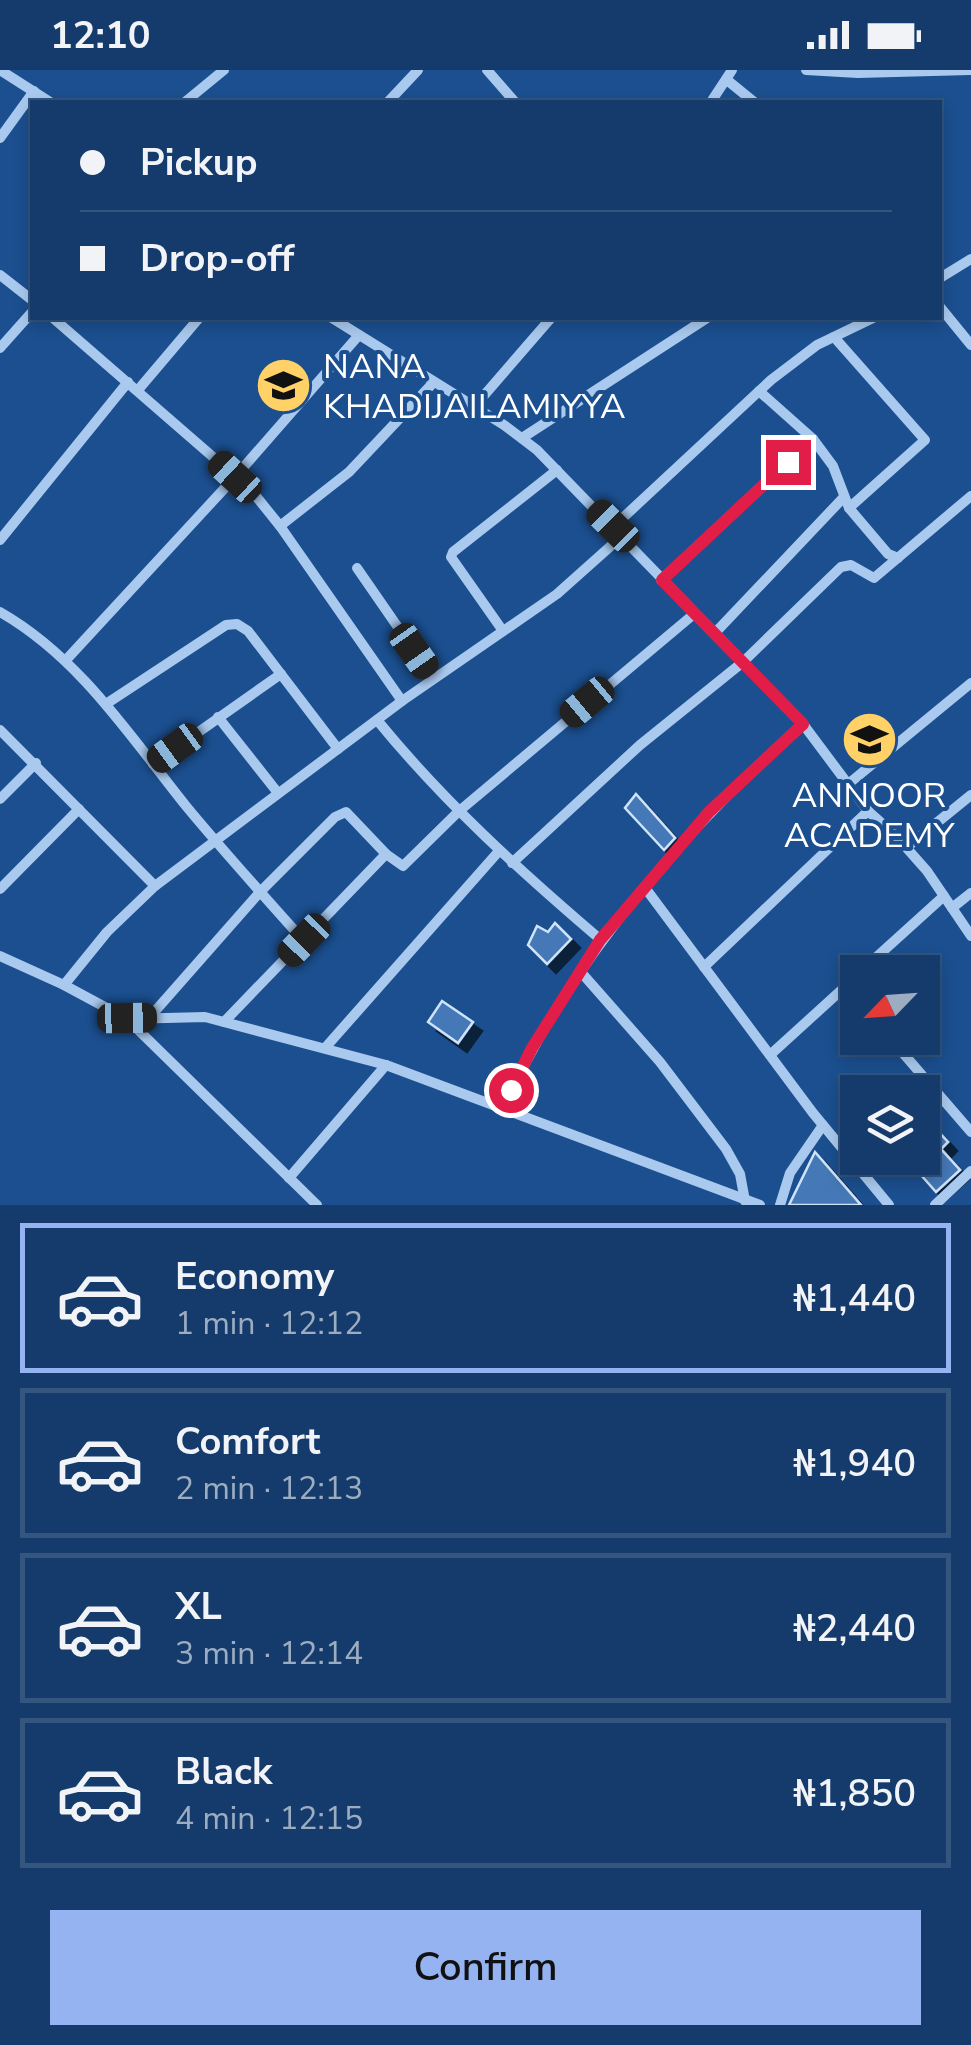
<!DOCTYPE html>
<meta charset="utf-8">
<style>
body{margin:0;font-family:"Nunito Sans",sans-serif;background:#214673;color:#f1f3f6;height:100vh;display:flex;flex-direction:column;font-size:38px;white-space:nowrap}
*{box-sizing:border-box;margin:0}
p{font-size:32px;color:#9dadc1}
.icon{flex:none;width:55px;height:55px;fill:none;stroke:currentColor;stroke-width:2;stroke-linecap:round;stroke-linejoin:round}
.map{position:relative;height:1135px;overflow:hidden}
.drawer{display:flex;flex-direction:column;background:#143b6b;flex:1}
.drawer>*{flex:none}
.banner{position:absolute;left:30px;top:30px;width:912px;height:220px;border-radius:0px;box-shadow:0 5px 15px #0003,0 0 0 2px #33557e;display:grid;align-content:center;height:220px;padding:0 50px;background:#143b6b}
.needle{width:65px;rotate:245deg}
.tools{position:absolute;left:840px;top:885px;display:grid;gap:20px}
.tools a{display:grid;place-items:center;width:100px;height:100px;border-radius:0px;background:#143b6b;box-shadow:0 5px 15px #0003,0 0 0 2px #33557e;font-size:50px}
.end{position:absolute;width:45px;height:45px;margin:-22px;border:12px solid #e11d48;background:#fff;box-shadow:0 0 0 5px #fff}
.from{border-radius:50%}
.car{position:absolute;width:30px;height:60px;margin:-30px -15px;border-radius:12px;box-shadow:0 0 8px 2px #0007;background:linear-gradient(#222 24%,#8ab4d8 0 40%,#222 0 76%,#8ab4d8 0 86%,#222 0)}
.banner b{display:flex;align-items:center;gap:35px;height:95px;font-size:38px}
.banner b+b{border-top:2px solid #33557e}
.banner i{width:25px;height:25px;background:#f1f3f6}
ul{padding:18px 0 0;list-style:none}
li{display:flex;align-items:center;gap:30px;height:150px;margin:0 20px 15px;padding:0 30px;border:5px solid #33557e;border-radius:0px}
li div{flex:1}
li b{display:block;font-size:38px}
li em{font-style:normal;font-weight:600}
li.current{border-color:#95b2f1}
li>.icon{width:90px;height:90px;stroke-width:1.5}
.cta{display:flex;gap:20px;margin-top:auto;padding:20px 50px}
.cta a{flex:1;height:115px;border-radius:0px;background:#95b2f1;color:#111;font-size:40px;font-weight:600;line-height:115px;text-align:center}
.status{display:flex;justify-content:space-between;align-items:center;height:70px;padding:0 50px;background:#143b6b;direction:ltr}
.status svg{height:28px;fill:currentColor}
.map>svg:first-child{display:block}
</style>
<div class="status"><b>12:10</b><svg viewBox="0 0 49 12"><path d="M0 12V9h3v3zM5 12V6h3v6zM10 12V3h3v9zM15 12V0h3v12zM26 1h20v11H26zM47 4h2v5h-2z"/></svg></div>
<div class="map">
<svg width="971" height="1135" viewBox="0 0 971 1135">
<defs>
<filter id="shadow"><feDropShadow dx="9" dy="9" stdDeviation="0" flood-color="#0009"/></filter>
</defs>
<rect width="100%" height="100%" fill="#1b4f8f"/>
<!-- building -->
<g fill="#4478b7" stroke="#cfe3fa" stroke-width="2.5" filter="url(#shadow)">
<path d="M636 724 675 768 664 780 625 738Z"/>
<path d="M555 853 571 869 547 894 528 875 537 856 548 862Z"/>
<path d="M442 931 473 952 458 973 428 952Z"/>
<path d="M922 1044 948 1072 941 1079 960 1100 936 1122 906 1088H922Z"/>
<path d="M815 1082 861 1135H789Z"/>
</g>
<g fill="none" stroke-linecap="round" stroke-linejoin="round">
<!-- street -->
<g stroke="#a9c9ee" stroke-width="10">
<path d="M0 0 50 32"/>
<path d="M487 0 515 32"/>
<path d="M806 0 858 3 970 0"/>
<path d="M727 10 754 32"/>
<path d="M185 32 224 0"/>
<path d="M388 32 418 0"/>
<path d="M711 32 732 0"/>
<path d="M0 68 34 21"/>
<path d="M0 205 32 230"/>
<path d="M940 208 971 189"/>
<path d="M940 237 971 275"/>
<path d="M53 248 251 420 280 456 402 631"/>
<path d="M332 248 504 355 537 380 803 654 868 741 896 766 927 801 971 866"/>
<path d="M834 267 925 370 849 438"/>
<path d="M0 278 32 242"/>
<path d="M138 320 199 248"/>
<path d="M759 321 813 369 833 396 849 438 888 484 898 488"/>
<path d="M474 337 551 248"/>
<path d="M522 368 707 248"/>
<path d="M280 456 349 402 433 313"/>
<path d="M613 457 771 310 817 275 873 248"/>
<path d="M0 470 128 312"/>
<path d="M357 498 433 608"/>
<path d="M661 510 813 369"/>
<path d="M0 542C79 587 130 666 186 736 224 782 264 826 303 870"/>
<path d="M503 561 451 487 453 482 557 400"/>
<path d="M714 564 844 427"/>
<path d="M66 590 235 407 359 265"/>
<path d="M106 634 226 555 237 554 248 561 338 679"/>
<path d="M218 647 278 723"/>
<path d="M377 650C444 732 520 801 601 870"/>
<path d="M0 660 155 816"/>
<path d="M153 694 281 604"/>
<path d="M847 715 971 613"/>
<path d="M0 729 36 693"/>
<path d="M907 777 971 725"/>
<path d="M512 793 640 675 743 592 841 497 851 495 874 508 971 426"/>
<path d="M0 819 79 739"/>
<path d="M646 819 813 1043 889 1135"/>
<path d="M952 838 971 823"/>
<path d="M0 886 64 915 127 949 317 1135"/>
<path d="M704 897 868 741"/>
<path d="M580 901 660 992 726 1079 740 1104 745 1131"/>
<path d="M860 902 944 826"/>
<path d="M64 915 107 862 155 816 402 631 557 524 622 466"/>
<path d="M845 916 858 930"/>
<path d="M149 948 260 822 335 747 346 742 386 784 403 796 458 742 694 544"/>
<path d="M127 949 205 947 386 995 760 1135"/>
<path d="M224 952 386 784"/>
<path d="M890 968 971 1062"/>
<path d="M325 978 499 781"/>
<path d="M770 985 858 905"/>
<path d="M503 1039C570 890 682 762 803 654"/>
<path d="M289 1108 386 995"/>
<path d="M780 1135 790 1103 823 1055"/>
<path d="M935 1135 971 1101"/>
</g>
</g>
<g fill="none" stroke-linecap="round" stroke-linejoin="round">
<!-- route -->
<path stroke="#e11d48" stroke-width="12" d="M511 1020 532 978 600 870 709 742 803 654 662 510 788 392"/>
</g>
<!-- icons -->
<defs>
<symbol id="school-disc" viewBox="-11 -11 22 22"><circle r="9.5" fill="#ffd166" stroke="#1b4f8f"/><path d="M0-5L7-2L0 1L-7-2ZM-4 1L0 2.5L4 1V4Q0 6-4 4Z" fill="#111"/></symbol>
</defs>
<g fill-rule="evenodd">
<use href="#school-disc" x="252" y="284" width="63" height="63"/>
<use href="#school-disc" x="838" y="638" width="63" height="63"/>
</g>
<g text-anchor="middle" stroke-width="8" stroke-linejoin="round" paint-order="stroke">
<!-- poi labels -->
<g font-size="35" fill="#fff" stroke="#1b4f8f" text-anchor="start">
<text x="323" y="308">NANA<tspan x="323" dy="40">KHADIJAILAMIYYA</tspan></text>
<text x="869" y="737" text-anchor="middle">ANNOOR<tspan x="869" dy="40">ACADEMY</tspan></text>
</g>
</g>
</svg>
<div class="tools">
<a><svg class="needle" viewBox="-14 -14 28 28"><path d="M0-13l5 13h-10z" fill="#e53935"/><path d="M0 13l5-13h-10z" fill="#9dadc1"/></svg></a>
<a><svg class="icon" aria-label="layers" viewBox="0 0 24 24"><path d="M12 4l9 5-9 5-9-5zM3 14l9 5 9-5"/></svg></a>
</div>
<i class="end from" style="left:511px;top:1020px"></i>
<i class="end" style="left:788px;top:392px"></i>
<i class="car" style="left:235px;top:407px;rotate:313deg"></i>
<i class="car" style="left:613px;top:456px;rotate:315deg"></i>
<i class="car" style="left:414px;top:581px;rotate:145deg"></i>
<i class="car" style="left:587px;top:632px;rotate:230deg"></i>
<i class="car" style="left:175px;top:678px;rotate:234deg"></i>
<i class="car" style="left:304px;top:870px;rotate:224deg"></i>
<i class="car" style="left:127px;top:948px;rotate:89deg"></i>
<div class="banner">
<b><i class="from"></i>Pickup</b>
<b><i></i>Drop-off</b>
</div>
</div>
<section class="drawer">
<ul>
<li class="current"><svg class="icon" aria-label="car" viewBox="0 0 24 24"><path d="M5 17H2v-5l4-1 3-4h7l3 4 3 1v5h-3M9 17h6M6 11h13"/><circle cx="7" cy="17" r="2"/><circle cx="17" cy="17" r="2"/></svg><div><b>Economy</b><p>1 min · 12:12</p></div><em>₦1,440</em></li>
<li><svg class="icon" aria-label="car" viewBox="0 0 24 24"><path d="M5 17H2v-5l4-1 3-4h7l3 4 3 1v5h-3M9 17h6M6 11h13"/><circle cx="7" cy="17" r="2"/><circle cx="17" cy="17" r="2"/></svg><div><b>Comfort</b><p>2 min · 12:13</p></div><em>₦1,940</em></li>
<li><svg class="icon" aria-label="car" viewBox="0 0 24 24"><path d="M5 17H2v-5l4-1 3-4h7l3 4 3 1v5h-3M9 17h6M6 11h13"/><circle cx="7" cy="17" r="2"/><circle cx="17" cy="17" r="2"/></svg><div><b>XL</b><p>3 min · 12:14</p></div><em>₦2,440</em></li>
<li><svg class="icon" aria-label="car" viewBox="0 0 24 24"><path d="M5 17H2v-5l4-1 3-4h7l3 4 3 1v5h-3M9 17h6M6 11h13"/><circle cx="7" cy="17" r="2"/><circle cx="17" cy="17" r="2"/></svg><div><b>Black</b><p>4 min · 12:15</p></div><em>₦1,850</em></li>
</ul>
<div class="cta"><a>Confirm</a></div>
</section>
